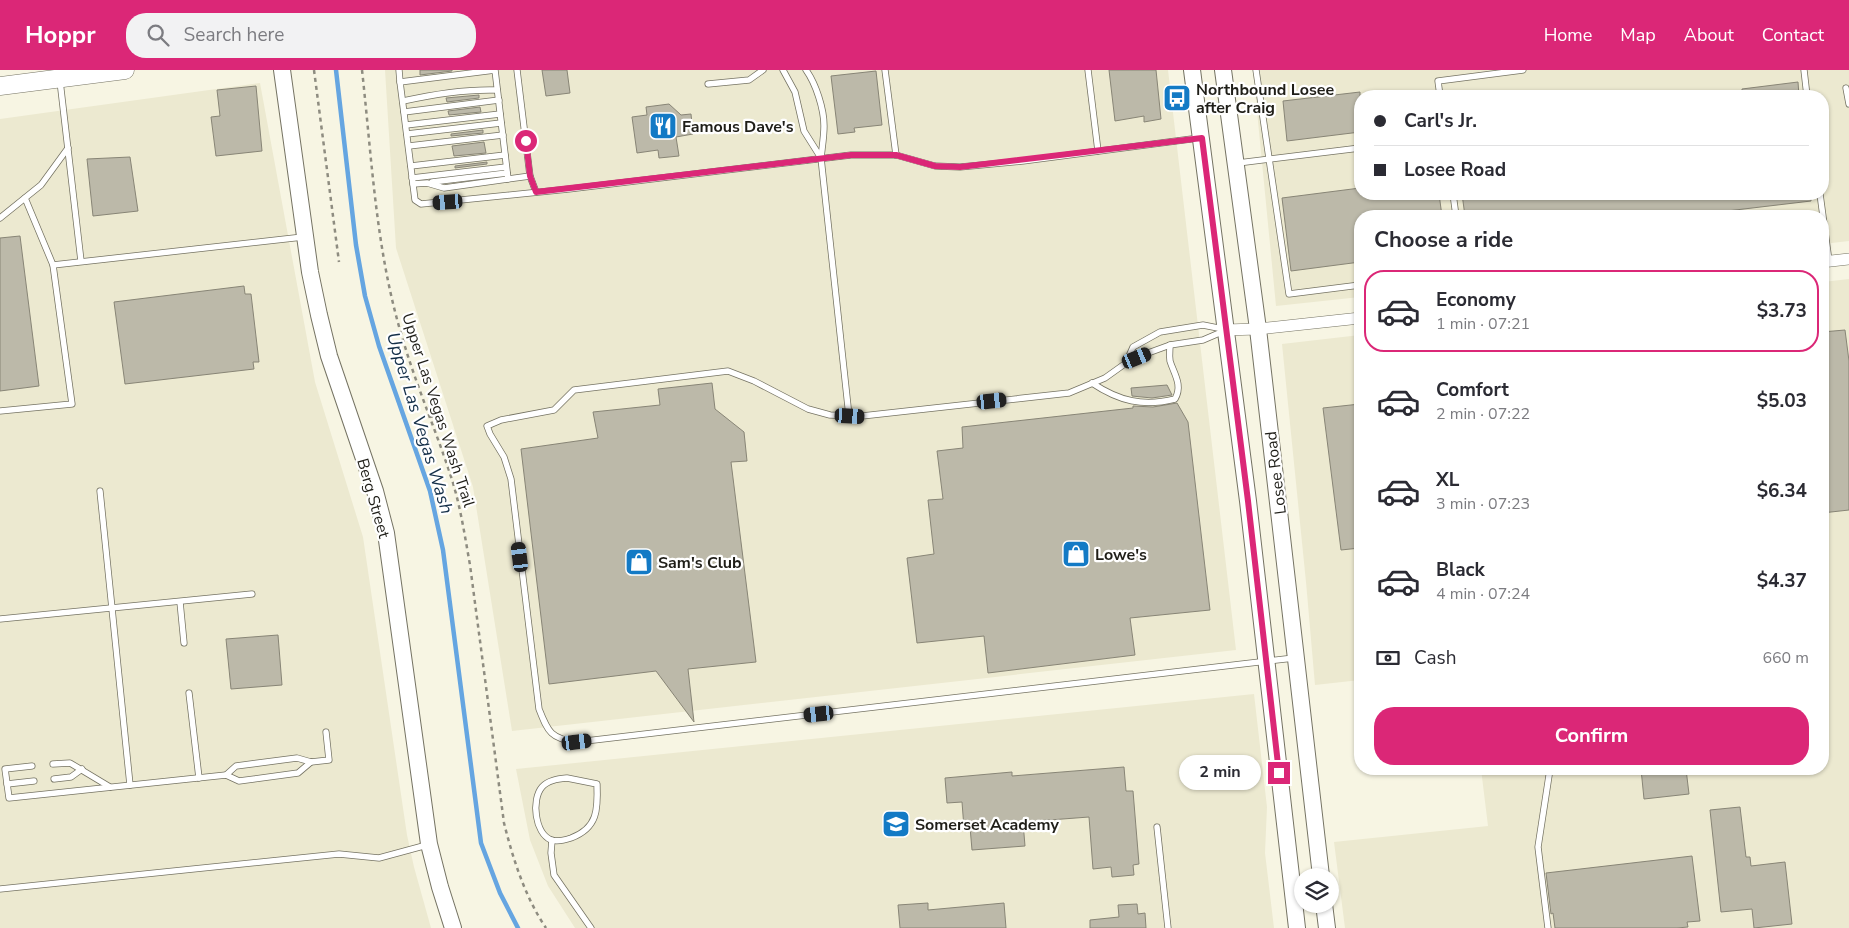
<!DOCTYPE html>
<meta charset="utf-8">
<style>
body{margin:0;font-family:"Nunito Sans",sans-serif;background:#f2f2f3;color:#2b2b33;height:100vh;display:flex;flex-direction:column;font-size:19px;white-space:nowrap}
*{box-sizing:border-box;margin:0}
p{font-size:16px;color:#7c7c81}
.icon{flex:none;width:28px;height:28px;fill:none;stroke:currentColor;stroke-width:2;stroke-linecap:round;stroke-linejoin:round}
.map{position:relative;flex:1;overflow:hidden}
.panel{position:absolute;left:1354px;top:140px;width:475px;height:565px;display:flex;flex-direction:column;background:#fff;border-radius:20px;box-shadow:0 1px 4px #0004}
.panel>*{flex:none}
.banner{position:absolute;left:1354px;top:20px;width:475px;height:110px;border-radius:20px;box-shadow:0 1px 4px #0004;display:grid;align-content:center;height:110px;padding:0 20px;background:#fff}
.fabs{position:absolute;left:1294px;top:798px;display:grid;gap:10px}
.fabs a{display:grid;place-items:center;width:45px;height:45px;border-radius:50%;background:#fff;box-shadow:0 1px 4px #0004;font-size:25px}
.end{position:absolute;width:22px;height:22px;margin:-11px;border:6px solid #db2777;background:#fff;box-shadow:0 0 0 2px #fff}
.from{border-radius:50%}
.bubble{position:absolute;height:35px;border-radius:18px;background:#fff;box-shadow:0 1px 4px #0004;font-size:16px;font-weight:700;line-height:35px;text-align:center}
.car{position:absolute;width:15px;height:30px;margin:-15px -8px;border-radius:6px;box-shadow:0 0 4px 1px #0007;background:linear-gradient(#222 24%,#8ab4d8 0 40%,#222 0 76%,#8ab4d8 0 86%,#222 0)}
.banner b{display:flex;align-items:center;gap:18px;height:48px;font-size:19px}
.banner b+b{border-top:1px solid #e1e1e2}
.banner i{width:12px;height:12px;background:#2b2b33}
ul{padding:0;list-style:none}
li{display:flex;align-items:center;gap:15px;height:82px;margin:0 10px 8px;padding:0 10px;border:2px solid transparent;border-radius:20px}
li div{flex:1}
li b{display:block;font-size:19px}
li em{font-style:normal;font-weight:700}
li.selected{border-color:#db2777}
li>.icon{width:45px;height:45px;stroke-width:1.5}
h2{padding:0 20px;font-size:22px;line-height:60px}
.pay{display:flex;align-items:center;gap:12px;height:55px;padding:0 20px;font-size:19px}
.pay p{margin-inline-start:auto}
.primary-button{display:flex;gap:10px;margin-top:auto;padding:10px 20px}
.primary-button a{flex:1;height:58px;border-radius:20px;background:#db2777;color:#fff;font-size:20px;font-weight:700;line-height:58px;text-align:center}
header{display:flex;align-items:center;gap:30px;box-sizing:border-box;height:70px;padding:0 25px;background:#db2777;color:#fff}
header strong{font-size:24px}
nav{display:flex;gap:28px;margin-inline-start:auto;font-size:18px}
.search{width:350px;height:45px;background:#f2f2f3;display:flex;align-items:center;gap:12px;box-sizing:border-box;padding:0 18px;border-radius:20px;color:#7c7c81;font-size:19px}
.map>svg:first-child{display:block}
</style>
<header>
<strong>Hoppr</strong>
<div class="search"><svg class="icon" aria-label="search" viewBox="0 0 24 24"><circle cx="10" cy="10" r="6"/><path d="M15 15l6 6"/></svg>Search here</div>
<nav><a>Home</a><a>Map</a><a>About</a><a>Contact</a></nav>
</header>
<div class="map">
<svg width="1849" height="858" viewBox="0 0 1849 858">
<rect width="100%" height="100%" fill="#f7f5e3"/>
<!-- built -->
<g fill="#ece9d0" fill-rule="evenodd">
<path d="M385 0H1168L1236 580 512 661 473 417 396 178Z"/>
<path d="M1253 0H1849V171L1823 174 1822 146H1360V227L1276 236ZM1360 26H1822V124H1360Z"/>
<path d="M260 13 315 312 363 467 407 765 414 797 431 858H0V49Z"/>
<path d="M1849 209V858H1345L1334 772 1488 756 1481 699H1822L1823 212Z"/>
<path d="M1360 265V610L1315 615 1306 512 1282 274Z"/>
<path d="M1254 624 1267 737 1265 783 1274 858H575L548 816 530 770 516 699Z"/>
</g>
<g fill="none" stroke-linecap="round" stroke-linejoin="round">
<!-- stream -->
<path stroke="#65a5e1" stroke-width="4.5" d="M336 0 356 175 365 226 379 276 430 421 443 480 481 773 500 823 518 858"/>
</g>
<!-- building -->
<g fill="#bcb9a9" stroke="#888576">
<path d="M420 0H452V1L420 5Z"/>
<path d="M542 0H567L570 23 546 26Z"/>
<path d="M1109 0H1156L1161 49 1144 52V46L1115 51Z"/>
<path d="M876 1 882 55 854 58 855 62 838 64 831 6Z"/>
<path d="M1798 12 1799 26H1742V19Z"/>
<path d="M256 16 262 81 216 86 211 47 220 46 217 20Z"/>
<path d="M1360 22V62L1287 71 1283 31Z"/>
<path d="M479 25V28L447 32 446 28Z"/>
<path d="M669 34 681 45 691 44 693 64 676 67 679 86 659 88 658 80 637 83 632 47 647 45 646 37Z"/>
<path d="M480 37 481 42 449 45 448 41Z"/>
<path d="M483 60V63L451 66V64Z"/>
<path d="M484 72 486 83 454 86 452 76Z"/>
<path d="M130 87 138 141 93 146 87 89Z"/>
<path d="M487 92V94L455 98V96Z"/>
<path d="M1360 118V124H1439L1442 146H1360V192L1291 201 1282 128Z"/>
<path d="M1462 124H1811V131L1685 146H1465Z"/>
<path d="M20 166 39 316 0 321V168Z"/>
<path d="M244 216 245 224H251L259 292H253L254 299 125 314 114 232Z"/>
<path d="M1845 260 1849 291V440L1822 443V262Z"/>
<path d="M712 313 715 339 744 362 747 391 731 392 756 592 688 599 694 652 656 601 549 614 521 379 598 368 593 342 660 335 658 319Z"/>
<path d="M1167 315 1172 325 1152 328 1132 326 1131 318Z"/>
<path d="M1177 333 1188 352 1210 540 1130 548 1135 585 988 603 984 566 917 573 907 488 934 484 928 430 943 429 937 381 963 378 962 357 1133 338V336L1153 337Z"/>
<path d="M1360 334V478L1341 480 1323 338Z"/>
<path d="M278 565 282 615 231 619 226 569Z"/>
<path d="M1124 697 1126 721H1133L1139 794 1133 795 1134 805 1112 807 1111 797 1093 799 1089 747 1023 752 1025 776 972 780 970 757 964 758 962 732 947 733 945 708 1012 702V706Z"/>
<path d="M1641 699H1686L1689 724 1644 729Z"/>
<path d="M1740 737 1746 787H1750L1751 796 1785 792 1792 854 1754 858 1752 839 1721 842 1710 740Z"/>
<path d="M1692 786 1700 851 1687 852 1688 857 1677 858H1555L1553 843 1551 844 1546 803Z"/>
<path d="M928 833V840L1004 833 1006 858H900L898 835Z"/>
<path d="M1137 834 1138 844 1145 843 1146 858H1090V850L1119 847 1118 835Z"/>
</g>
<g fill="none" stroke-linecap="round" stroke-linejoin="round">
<defs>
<g id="lane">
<path d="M399 0 400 12"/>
<path d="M517 0 530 106 536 122"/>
<path d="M783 0 795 22 804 61 821 88"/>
<path d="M806 0C816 14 824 39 824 56 824 67 822 78 821 88L849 346"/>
<path d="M885 0 896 85"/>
<path d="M1088 0 1098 81"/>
<path d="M1256 0 1289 224 1360 215"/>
<path d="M1804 0 1807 26"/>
<path d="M60 11 81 191"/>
<path d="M708 14 749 10 763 0"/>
<path d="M1846 18 1849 34"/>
<path d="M1440 26 1438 11 1523 0"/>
<path d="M403 31C434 24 466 19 497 20"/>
<path d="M404 42 499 30"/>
<path d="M406 55 500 44"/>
<path d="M407 64 501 53"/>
<path d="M409 76 503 65"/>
<path d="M1238 93 1360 78"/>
<path d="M411 96 505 85"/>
<path d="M412 108 506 97"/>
<path d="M508 109 495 0 400 12 415 130 421 134 569 119 851 85H896L935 96 960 97 1023 91 1199 68"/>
<path d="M432 112 507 103"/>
<path d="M413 114 427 113 444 118 530 106"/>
<path d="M1453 124 1456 146"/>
<path d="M1820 124 1829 191"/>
<path d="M0 148 41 115 68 78"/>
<path d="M53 195 303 167"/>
<path d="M1224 261 1203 270 1170 275 1148 283 1126 293 1105 308 1069 323 862 346 830 345 808 339 754 311 728 301 574 320 554 340 501 350 487 356 490 364 504 387 511 409 539 639C548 662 551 669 577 672L1294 588"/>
<path d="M1126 293 1133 277 1160 262 1203 255 1223 259"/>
<path d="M1092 313C1119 331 1143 337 1175 329 1183 315 1174 304 1170 291 1169 285 1170 280 1170 275"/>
<path d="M0 341 72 334 53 195 25 128"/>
<path d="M100 421 130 715"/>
<path d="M180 532 184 573"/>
<path d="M0 549 252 524"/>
<path d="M189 623 199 708"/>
<path d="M53 694 70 693 110 717"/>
<path d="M32 696 5 699 9 728 226 705 239 711 298 703 311 692"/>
<path d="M226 705 236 696 297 688 311 692 329 690 326 662"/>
<path d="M567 708 597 714C598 739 598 758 571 768 565 770 557 772 551 770 535 763 531 730 542 717 548 710 558 709 567 708Z"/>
<path d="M54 709 71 707 82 699"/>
<path d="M7 714 34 711"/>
<path d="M1157 757 1168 858"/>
<path d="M552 770 551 783 554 805 591 858"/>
<path d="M0 819 339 784 379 788 427 775"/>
<path d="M1548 858 1538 777 1550 699"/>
</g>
<g id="street">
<path d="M1822 192 1849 189"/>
<path d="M1225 260 1258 259 1360 248"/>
</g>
<g id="secondary">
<path d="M282 0 310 202 319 245 329 286 375 421 386 463 429 774 440 817 453 858"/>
<path d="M1192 0 1248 431 1297 858"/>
<path d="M1223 0 1258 259 1321 806"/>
<path d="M1324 834 1327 858"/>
</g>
<path id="primary" d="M0 16 125 0"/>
</defs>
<!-- lane casing -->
<use href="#lane" stroke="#757363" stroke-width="7"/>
<!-- street casing -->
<use href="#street" stroke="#757363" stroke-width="12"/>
<!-- secondary casing -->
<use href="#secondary" stroke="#757363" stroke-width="18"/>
<!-- primary casing -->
<use href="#primary" stroke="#757363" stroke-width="19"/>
<!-- path -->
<g stroke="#8e8c80" stroke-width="2.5" stroke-dasharray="4 4" stroke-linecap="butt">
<path d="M314 0 339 192"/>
<path d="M362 0C372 90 376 183 403 270 417 318 438 365 453 413 461 440 465 467 470 495L504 753C513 789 525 827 546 858"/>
<path d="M430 347 439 344"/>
</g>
<!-- lane -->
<use href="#lane" stroke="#fff" stroke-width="5.5"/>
<!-- street -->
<use href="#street" stroke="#fff" stroke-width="11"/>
<!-- secondary -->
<use href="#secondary" stroke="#fff" stroke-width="16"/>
<!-- primary -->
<use href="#primary" stroke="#fff" stroke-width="18"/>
</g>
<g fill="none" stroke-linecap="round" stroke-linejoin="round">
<!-- route -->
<path stroke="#db2777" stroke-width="6" d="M526 71 530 106 536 122 851 85H896L935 96 960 97 1202 68 1248 431 1279 703"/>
</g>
<!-- icons -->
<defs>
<symbol id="bus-square" viewBox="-11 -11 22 22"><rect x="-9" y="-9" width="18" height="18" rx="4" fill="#137ac5" stroke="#fff"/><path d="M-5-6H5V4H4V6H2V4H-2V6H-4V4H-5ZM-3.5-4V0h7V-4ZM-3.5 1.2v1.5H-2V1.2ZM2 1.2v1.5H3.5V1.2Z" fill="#fff"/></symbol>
<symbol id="restaurant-square" viewBox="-11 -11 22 22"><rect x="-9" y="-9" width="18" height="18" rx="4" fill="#137ac5" stroke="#fff"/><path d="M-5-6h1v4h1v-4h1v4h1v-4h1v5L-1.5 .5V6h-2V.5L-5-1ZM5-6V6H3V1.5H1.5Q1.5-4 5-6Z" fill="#fff"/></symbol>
<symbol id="shop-square" viewBox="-11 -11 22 22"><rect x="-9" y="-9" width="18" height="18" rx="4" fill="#137ac5" stroke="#fff"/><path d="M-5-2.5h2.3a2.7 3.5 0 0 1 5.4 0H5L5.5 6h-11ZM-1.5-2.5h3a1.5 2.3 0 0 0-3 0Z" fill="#fff"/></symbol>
<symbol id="school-square" viewBox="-11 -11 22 22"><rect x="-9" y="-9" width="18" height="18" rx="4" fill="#137ac5" stroke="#fff"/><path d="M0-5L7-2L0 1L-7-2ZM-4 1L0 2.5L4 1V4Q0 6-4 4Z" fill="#fff"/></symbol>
</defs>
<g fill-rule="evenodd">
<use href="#bus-square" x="1161" y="12" width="32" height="32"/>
<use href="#restaurant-square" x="647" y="40" width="32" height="32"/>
<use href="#shop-square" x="1060" y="468" width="32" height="32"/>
<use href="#shop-square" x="623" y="476" width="32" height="32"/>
<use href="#school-square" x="880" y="738" width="32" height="32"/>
</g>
<g text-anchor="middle" stroke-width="4.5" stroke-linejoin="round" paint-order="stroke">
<!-- poi labels -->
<g font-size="16" font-weight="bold" fill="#1f1e18" stroke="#fff" text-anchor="start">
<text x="1196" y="25">Northbound Losee<tspan x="1196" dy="18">after Craig</tspan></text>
<text x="682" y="62">Famous Dave's</text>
<text x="1095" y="490">Lowe's</text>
<text x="658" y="498">Sam's Club</text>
<text x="915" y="760">Somerset Academy</text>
</g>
<!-- street labels -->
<g font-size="16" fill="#1f1e18" stroke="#fff">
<text transform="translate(439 340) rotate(72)" y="6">Upper Las Vegas Wash Trail</text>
<text transform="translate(1275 403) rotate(-97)" y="6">Losee Road</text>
<text transform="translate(374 428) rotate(74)" y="6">Berg Street</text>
</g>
<!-- water labels -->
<g font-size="18" font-style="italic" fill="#142f48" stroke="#fff">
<text transform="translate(420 353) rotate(73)" y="6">Upper Las Vegas Wash</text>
</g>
</g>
</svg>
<div class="fabs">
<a><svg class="icon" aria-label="layers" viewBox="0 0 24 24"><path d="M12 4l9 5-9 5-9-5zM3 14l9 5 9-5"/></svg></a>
</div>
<i class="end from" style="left:526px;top:71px"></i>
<i class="end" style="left:1279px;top:703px"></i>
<div class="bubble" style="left:1179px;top:685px;width:82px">2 min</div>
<i class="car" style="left:448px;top:132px;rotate:266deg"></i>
<i class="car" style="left:1137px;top:288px;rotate:68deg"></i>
<i class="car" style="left:992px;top:331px;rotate:84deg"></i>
<i class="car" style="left:850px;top:346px;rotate:93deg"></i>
<i class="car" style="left:520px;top:487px;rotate:353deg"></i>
<i class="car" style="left:819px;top:644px;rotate:264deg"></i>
<i class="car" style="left:577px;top:672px;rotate:83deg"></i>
<div class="banner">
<b><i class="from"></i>Carl's Jr.</b>
<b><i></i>Losee Road</b>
</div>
<section class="panel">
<h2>Choose a ride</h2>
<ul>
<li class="selected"><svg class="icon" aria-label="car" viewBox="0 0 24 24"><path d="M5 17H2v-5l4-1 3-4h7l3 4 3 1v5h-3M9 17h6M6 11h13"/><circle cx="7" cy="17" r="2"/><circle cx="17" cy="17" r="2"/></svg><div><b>Economy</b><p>1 min · 07:21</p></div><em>$3.73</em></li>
<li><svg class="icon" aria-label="car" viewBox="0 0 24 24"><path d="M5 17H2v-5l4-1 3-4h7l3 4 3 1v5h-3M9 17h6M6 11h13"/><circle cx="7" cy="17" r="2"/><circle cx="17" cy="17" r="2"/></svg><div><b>Comfort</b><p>2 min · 07:22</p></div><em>$5.03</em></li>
<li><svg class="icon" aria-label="car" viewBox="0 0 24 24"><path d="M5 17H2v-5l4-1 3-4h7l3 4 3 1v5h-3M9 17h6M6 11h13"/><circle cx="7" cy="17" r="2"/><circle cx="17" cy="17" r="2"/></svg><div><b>XL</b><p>3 min · 07:23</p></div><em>$6.34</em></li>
<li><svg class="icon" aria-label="car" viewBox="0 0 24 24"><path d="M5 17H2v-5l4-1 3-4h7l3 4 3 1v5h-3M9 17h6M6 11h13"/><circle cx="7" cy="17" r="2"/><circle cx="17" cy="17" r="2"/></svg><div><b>Black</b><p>4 min · 07:24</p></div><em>$4.37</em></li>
</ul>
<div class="pay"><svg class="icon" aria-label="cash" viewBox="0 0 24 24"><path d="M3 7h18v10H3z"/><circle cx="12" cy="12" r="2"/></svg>Cash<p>660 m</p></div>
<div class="primary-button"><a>Confirm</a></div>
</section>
</div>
